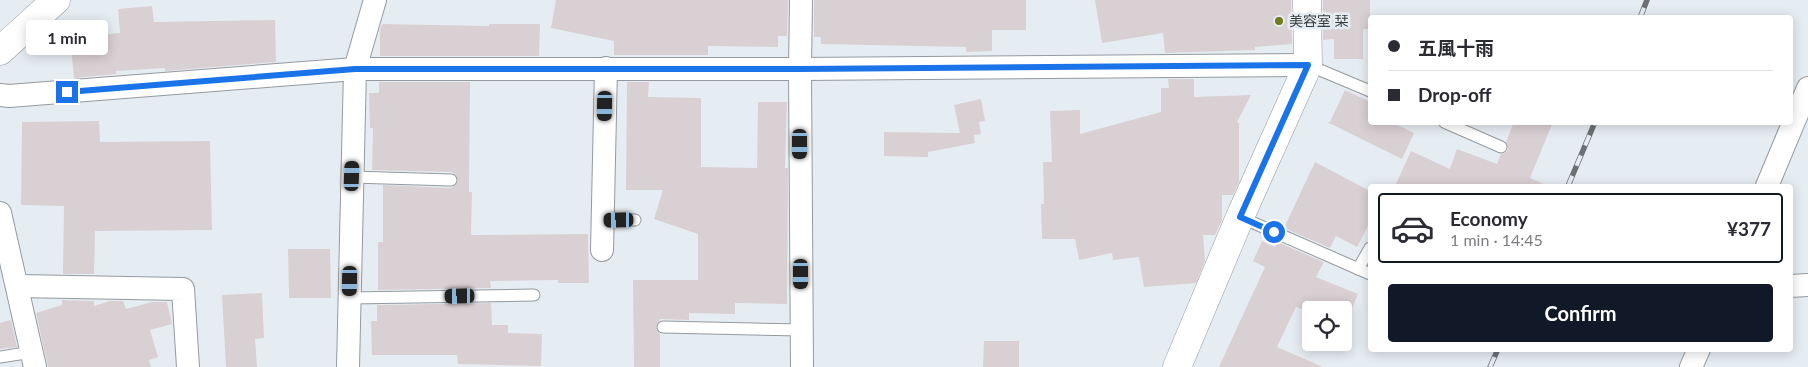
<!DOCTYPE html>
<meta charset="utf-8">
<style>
body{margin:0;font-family:Lato,"Noto Sans JP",sans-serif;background:#f7f7f7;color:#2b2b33;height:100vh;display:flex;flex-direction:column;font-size:19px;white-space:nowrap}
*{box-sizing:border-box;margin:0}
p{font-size:16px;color:#7c7c81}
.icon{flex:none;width:28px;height:28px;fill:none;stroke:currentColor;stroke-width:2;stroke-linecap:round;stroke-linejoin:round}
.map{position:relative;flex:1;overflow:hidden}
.details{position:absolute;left:1368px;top:184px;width:425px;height:168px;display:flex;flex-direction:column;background:#fff;border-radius:5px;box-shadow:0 2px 12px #0003}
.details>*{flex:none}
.guide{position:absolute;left:1368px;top:15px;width:425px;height:110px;border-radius:5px;box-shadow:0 2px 12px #0003;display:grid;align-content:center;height:110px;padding:0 20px;background:#fff}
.fabs{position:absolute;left:1302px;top:301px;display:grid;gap:10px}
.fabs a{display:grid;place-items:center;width:50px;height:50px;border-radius:5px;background:#fff;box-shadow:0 2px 12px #0003;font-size:25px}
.end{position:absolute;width:22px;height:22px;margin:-11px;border:6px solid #1a73e8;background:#fff;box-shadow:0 0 0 2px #fff}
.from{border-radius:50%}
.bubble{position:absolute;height:35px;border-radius:5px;background:#fff;box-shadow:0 2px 12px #0003;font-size:16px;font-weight:700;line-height:35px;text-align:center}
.car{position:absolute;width:15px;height:30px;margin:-15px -8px;border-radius:6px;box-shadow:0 0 4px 1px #0007;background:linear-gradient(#222 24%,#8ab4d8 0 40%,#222 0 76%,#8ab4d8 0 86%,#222 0)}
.guide b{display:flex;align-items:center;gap:18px;height:48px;font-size:19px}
.guide b+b{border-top:1px solid #e1e1e2}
.guide i{width:12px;height:12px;background:#2b2b33}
ul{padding:9px 0 0;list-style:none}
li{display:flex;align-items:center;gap:15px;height:70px;margin:0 10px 8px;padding:0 10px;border:2px solid transparent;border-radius:5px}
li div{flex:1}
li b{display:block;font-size:19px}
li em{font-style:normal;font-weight:700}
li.selected{border-color:#111827}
li>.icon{width:45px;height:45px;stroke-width:1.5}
.primary-button{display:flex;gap:10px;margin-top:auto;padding:10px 20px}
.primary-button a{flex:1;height:58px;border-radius:5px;background:#111827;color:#fff;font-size:20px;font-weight:700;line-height:58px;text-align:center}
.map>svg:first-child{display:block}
</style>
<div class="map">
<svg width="1808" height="367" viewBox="0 0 1808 367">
<rect width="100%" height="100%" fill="#e6edf2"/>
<!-- building -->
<g fill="#d9d0d3">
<path d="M556 0H788L787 36H778V47L708 46V55H614V41L551 28Z"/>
<path d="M814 0H1026V30H992V51L966 52V47L821 44V37H814Z"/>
<path d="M1095 0H1291L1292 44 1255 47V50L1165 53 1163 33 1102 43Z"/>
<path d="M1323 0H1370V29H1363V59H1334V39L1323 40Z"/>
<path d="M152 6 154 22 275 20 276 62 165 71V68L116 71V74L74 78 70 38 120 33 118 9Z"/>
<path d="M382 24 489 26V24H540L539 56H380V30Z"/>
<path d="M1168 79H1194V97L1251 95 1237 122 1239 123V182L1233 195H1222V220L1215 235H1203L1205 261 1196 283 1144 287 1139 257 1113 260 1112 253 1079 260 1075 239H1042L1041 204H1044L1043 162H1052L1050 111 1080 110V134L1161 112V88H1169Z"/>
<path d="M379 82H470L469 192H472L471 235 588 234 589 283H558V280L490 281 491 288 378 290V242H383V185L451 188 457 184 458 180 455 174 451 172 372 170 373 128H370L369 93H379Z"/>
<path d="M627 82H649L648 97 701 98V167L757 168 758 102H787L785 168H788L787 304 735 303V314L689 313V320L660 319 656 327 660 334V367H634L633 280H698V234L654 219 663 190H626Z"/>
<path d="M1345 90 1370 102V122H1391L1414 133 1402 159 1327 122H1330Z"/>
<path d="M981 99 985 121 979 122 981 134 974 135 975 143 928 152V157L884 156V132L960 133 954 105Z"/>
<path d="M99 121 100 142 210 141 212 230 95 231 94 274H63L64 206 21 205 22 122Z"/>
<path d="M1514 122H1553L1530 178 1548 186H1395L1411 151 1450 169 1457 149 1497 164 1501 154 1505 153 1508 150 1506 142Z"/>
<path d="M1315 162 1370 191V222L1357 247 1336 236 1330 248 1284 228Z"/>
<path d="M1262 241 1275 247 1277 242 1324 262 1316 277 1358 294 1344 328V310H1311V313L1296 307 1277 347 1323 367H1219L1265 267 1253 261Z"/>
<path d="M288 249H330L331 298H289Z"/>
<path d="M262 293 264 338 255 339 257 367H226L222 295Z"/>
<path d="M62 300 94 301V306L110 301H123L126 309 152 302H167L172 324 150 330 158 357 149 360 151 367H48L36 313 62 305Z"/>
<path d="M491 303 492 325H508V333L542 334 541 366 458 364 457 355H372L371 321H377V305Z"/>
<path d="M11 320 17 347 0 349V323Z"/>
<path d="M984 341H1019V367H983Z"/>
</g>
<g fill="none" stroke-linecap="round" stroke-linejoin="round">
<defs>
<g id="service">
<path d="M1308 65 1370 91"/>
<path d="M1444 122 1501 147"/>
<path d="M352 177 451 180"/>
<path d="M1240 217 1370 274"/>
<path d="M603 220H635"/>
<path d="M1358 269 1370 248"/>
<path d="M350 298 534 295"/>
<path d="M663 327 802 330"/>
<path d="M0 357 32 352"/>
</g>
<g id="minor">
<path d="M801 0 800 69 1308 65"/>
<path d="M0 95 9 96 355 69H800L802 367"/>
<path d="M1767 186 1808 88"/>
<path d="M0 213 35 367"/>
<path d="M602 250 606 68"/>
<path d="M17 286 183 289 188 367"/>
<path d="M1790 286 1808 285"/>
<path d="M348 367 355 69 375 0"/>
<path d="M1691 367 1699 349"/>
</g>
<path id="tertiary" d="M1177 367 1240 217 1308 65 1307 0"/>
<path id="primary" d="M0 51 56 0"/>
</defs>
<!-- service casing -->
<use href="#service" stroke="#949a9f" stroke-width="13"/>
<!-- minor casing -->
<use href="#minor" stroke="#949a9f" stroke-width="24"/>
<!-- tertiary casing -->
<use href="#tertiary" stroke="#949a9f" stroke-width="29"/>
<!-- primary casing -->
<use href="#primary" stroke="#949a9f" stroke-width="29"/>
<!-- service -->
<use href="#service" stroke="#fff" stroke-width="11"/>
<!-- minor -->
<use href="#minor" stroke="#fff" stroke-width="22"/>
<!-- tertiary -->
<use href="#tertiary" stroke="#fff" stroke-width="28"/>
<!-- primary -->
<use href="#primary" stroke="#fff" stroke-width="28"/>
<defs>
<g id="rail">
<path d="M1640 18 1647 0"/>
<path d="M1568 186 1595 122"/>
<path d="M1490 367 1498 349"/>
</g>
</defs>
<!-- rail casing -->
<use href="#rail" stroke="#6c7073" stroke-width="5.5"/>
<!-- rail -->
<use href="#rail" stroke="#e6edf2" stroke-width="4" stroke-dasharray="11" stroke-linecap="butt"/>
</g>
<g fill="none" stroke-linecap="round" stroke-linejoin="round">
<!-- route -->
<path stroke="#1a73e8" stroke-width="6" d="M67 92 355 69H800L1308 65 1240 217 1274 232"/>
</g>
<!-- markers -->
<circle fill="#747820" stroke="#e6edf2" stroke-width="2" cx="1279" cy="21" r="5"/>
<g text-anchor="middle" stroke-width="5" stroke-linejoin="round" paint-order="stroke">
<!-- poi labels -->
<g font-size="14" fill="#393c3e" stroke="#e6edf2" text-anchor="start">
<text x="1289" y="26">美容室 栞</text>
</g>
</g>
</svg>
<div class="fabs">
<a><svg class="icon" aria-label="locate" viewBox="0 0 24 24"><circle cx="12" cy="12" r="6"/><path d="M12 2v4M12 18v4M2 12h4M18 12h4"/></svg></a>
</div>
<i class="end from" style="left:1274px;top:232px"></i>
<i class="end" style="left:67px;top:92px"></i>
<div class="bubble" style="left:26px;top:20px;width:82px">1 min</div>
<i class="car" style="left:605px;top:106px;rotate:181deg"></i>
<i class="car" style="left:800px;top:144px;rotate:180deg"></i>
<i class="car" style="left:352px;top:176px;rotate:2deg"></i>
<i class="car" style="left:619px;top:220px;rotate:269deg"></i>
<i class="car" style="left:801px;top:274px;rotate:180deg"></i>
<i class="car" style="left:350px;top:281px;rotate:181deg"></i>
<i class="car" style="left:460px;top:296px;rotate:269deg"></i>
<div class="guide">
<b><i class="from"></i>五風十雨</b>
<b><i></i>Drop-off</b>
</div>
<section class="details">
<ul>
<li class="selected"><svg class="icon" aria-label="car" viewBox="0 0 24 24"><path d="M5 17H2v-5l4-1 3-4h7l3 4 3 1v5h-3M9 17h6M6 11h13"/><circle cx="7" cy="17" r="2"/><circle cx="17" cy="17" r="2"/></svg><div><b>Economy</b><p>1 min · 14:45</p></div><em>¥377</em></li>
</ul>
<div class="primary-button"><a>Confirm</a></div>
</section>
</div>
